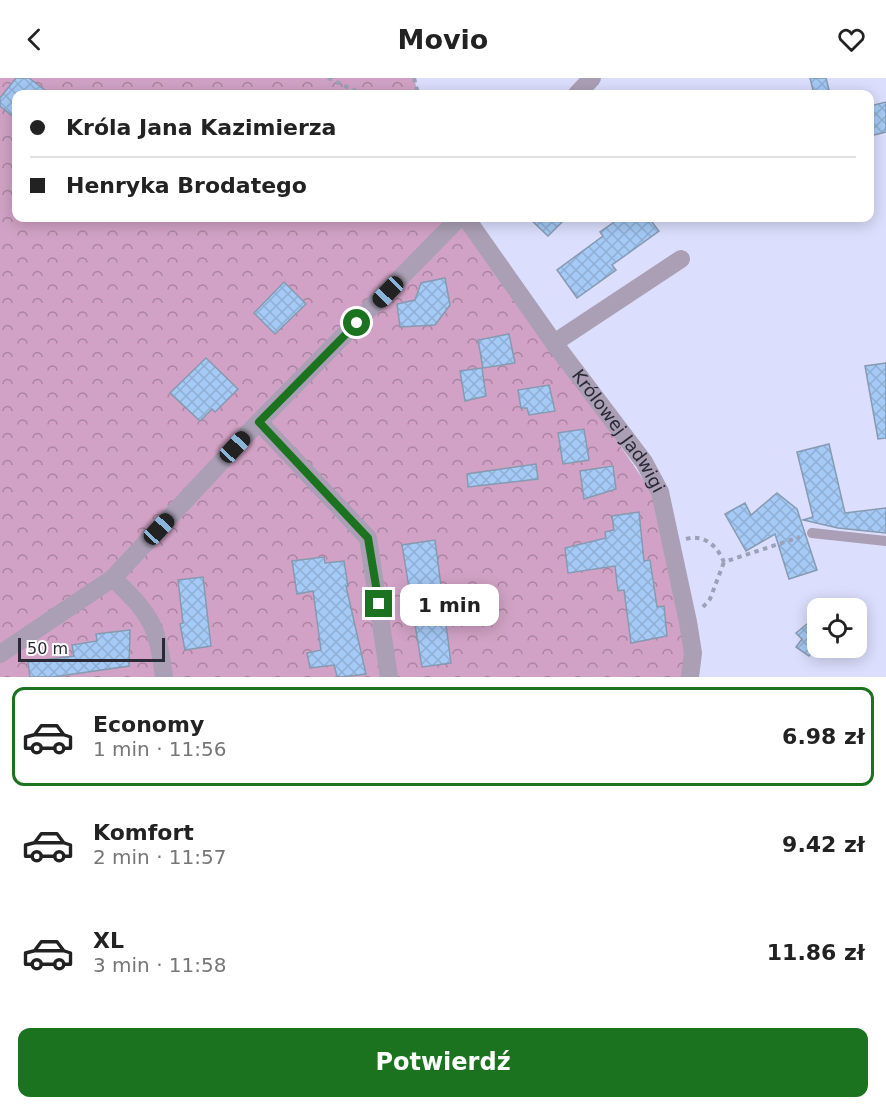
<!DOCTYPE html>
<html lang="pl">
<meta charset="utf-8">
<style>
body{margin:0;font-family:"DejaVu Sans",sans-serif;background:#f2f2f2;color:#222;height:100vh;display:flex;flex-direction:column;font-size:22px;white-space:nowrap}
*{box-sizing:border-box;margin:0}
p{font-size:20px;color:#767676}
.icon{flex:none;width:33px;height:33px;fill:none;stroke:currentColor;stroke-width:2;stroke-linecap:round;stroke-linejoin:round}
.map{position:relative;height:599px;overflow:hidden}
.sheet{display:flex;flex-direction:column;background:#fff;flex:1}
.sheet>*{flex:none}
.guide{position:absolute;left:12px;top:12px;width:862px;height:132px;border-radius:12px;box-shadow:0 3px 15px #0003;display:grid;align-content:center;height:132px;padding:0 18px;background:#fff}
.fabs{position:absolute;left:807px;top:520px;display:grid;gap:12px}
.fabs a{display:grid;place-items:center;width:60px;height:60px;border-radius:12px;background:#fff;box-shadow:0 3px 15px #0003;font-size:30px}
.scale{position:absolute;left:18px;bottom:15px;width:147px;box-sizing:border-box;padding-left:6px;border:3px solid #292a36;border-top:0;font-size:16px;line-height:21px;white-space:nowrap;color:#292a36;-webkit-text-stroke:4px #fff;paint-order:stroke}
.end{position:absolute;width:27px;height:27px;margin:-14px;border:8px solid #1c731f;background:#fff;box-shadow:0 0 0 3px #fff}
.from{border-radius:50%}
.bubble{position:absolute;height:42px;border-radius:12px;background:#fff;box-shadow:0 3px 15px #0003;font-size:20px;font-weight:600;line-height:42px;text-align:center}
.car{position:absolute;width:18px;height:36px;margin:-18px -9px;border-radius:8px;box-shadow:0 0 4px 2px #0007;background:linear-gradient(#222 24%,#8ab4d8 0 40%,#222 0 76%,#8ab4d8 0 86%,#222 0)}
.guide b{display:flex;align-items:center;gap:21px;height:57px;font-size:22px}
.guide b+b{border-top:2px solid #e0e0e0}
.guide i{width:15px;height:15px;background:#222}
ul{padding:10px 0 0;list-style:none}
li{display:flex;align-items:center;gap:18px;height:99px;margin:0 12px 9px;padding:0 6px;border:3px solid transparent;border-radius:12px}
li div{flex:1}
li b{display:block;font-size:22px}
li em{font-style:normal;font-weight:600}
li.current{border-color:#1c731f}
li>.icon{width:54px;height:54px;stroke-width:1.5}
.primary-button{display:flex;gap:12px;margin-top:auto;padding:12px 18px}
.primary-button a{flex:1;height:69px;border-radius:12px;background:#1c731f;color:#fff;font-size:24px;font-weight:600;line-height:69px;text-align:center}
header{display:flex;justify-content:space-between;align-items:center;height:78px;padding:0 18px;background:#fff;font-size:27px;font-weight:600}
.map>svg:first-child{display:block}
</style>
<header><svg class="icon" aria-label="back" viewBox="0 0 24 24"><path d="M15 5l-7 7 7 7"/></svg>Movio<svg class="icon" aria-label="heart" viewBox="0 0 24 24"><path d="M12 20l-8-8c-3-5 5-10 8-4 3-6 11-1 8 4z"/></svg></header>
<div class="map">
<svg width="886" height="599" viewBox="0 0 886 599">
<defs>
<pattern id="park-crowns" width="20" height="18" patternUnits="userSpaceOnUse" patternTransform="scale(1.5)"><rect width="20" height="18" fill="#d1a2c5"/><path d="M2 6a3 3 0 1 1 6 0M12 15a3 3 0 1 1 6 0" fill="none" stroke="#aa84a1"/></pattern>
<pattern id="building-cross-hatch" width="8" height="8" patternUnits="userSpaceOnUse" patternTransform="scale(1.5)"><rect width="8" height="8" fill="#a5caf6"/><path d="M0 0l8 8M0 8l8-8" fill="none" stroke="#8eaed4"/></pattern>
</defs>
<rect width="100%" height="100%" fill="#dbdefc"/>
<!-- park -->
<path fill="url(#park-crowns)" d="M0 0H414L418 16H16V140H465L653 416 683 515 689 599H0Z"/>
<!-- building -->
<g fill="url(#building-cross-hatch)" stroke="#869ab1" stroke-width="1.5">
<path d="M16 0H29L50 16H16V41L0 28V20Z"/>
<path d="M810 0H826L830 16H814Z"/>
<path d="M886 24V54L870 58V28Z"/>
<path d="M529 140H566L548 158Z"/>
<path d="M620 140H649L659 153 612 187 616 192 577 220 557 192 603 158 600 154Z"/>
<path d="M445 200 450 227 435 247 400 249 397 226 415 222 421 205Z"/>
<path d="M284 204 306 226 275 256 254 235Z"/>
<path d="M509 256 515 285 483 290 478 262Z"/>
<path d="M206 280 238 311 215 334 212 331 200 343 170 315Z"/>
<path d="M886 285V360L878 361 865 288Z"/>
<path d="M482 290 486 318 465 323 460 293Z"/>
<path d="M549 307 555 333 529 337 527 330H521L518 312Z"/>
<path d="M584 351 589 382 563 386 558 355Z"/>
<path d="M829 366 845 435 886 430V455L838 450 803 442 813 439 797 374Z"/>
<path d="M536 386 538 401 468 409 467 396Z"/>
<path d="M613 388 616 411 584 421 580 393Z"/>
<path d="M777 415 797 431 817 492 789 501 775 456 746 473 725 436 745 425 751 437Z"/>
<path d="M639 434 644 483 650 482 657 529 664 528 667 558 631 565 624 512 618 513 615 488 568 495 565 470 606 460 605 454 614 452 612 438Z"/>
<path d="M435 462 451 585 422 589 402 467Z"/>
<path d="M324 479 325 485 344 483 348 508H346L366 596 341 599 337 598 334 587 310 590 307 575 321 572 313 513 297 516 292 483Z"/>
<path d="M203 499 211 568 185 572 180 546 183 545 178 502Z"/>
<path d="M818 537V575L813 572 809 578 796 569 802 561 796 555Z"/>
<path d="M130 552 129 588 53 599H30L28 584 74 578 72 567 97 563 96 556Z"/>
</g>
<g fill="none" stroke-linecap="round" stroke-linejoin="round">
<!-- path -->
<g stroke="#9ea0b8" stroke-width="4" stroke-dasharray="4.5 4.5" stroke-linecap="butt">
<path d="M328 0 362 16"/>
<path d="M414 0 418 16"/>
<path d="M686 461C705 456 717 468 724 484L800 459"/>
<path d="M703 529 710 521 724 484"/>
</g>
<!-- lane -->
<path stroke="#aa9fb5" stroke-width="10" d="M812 455 886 463"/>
<!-- street -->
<g stroke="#aa9fb5" stroke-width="18">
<path d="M577 16 592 0"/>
<path id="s1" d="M466 140 554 265 644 384 660 414 688 544 693 575 690 599"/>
<path d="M554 265 681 181"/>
<path d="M259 344 368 460 389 599"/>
<path d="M113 500C151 537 157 546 164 599"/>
<path d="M0 576 113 500 250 353 459 140"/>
</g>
</g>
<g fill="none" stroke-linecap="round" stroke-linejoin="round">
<!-- route -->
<path stroke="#1c731f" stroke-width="8" d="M357 245 259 344 368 460 379 526"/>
</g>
<g text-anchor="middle" stroke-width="5" stroke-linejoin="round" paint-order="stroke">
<!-- street labels -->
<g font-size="18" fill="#292a36" stroke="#fff">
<text dy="6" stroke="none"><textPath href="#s1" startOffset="262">Królowej Jadwigi</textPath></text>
</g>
</g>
</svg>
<div class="fabs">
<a><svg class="icon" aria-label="locate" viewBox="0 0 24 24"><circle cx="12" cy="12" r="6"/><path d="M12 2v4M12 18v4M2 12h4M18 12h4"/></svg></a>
</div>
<div class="scale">50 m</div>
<i class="end from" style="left:357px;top:245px"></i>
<i class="end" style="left:379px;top:526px"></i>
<div class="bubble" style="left:400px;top:506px;width:99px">1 min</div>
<i class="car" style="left:388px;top:214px;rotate:224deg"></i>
<i class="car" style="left:235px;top:369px;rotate:43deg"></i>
<i class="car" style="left:159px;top:451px;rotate:43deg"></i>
<div class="guide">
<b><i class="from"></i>Króla Jana Kazimierza</b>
<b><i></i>Henryka Brodatego</b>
</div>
</div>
<section class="sheet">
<ul>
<li class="current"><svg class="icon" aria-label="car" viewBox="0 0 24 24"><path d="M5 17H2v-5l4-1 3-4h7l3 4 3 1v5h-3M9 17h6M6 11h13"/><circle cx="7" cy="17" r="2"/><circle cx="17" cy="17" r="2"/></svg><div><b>Economy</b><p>1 min · 11:56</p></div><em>6.98 zł</em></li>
<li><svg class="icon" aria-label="car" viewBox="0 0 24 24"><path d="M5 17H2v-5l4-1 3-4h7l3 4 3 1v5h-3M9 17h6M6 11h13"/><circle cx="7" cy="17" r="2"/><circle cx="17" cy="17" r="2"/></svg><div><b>Komfort</b><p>2 min · 11:57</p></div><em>9.42 zł</em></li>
<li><svg class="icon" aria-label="car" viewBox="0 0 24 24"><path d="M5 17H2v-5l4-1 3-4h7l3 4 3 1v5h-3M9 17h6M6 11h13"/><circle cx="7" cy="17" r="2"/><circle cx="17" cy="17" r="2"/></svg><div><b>XL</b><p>3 min · 11:58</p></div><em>11.86 zł</em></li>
</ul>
<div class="primary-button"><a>Potwierdź</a></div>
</section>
